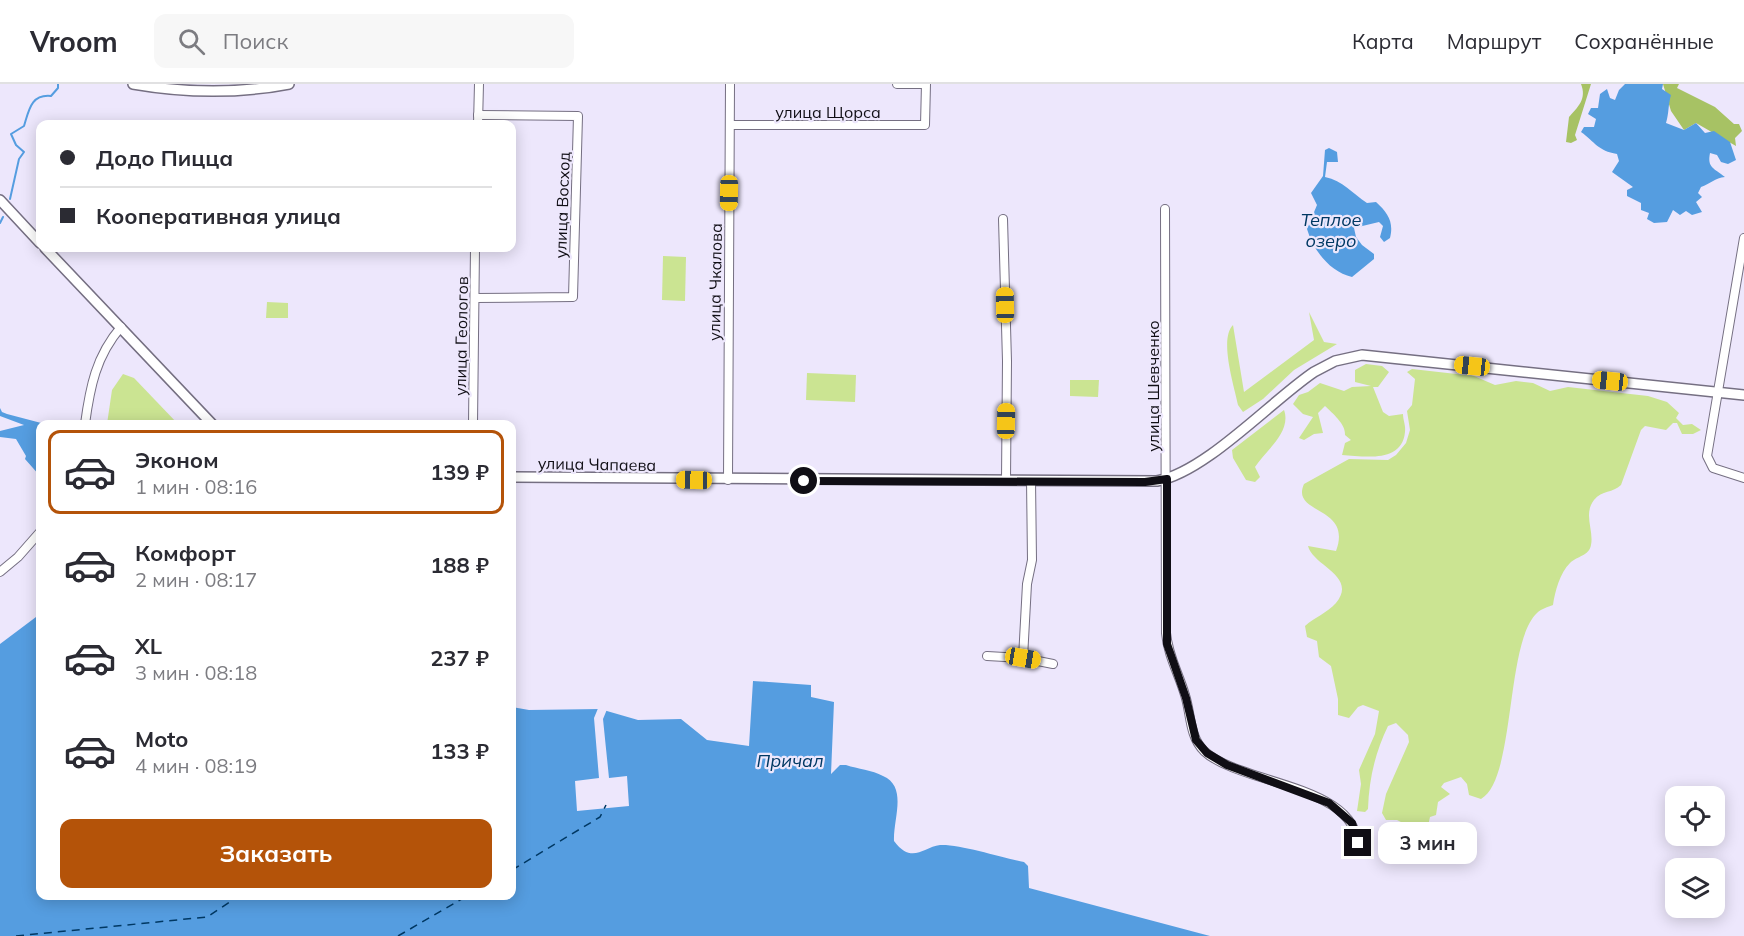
<!DOCTYPE html>
<html lang="ru">
<meta charset="utf-8">
<style>
body{margin:0;font-family:Mulish,sans-serif;background:#f7f7f7;color:#2b2b33;height:100vh;display:flex;flex-direction:column;font-size:22px;white-space:nowrap}
*{box-sizing:border-box;margin:0}
p{font-size:20px;color:#7c7c81}
.icon{flex:none;width:33px;height:33px;fill:none;stroke:currentColor;stroke-width:2;stroke-linecap:round;stroke-linejoin:round}
.map{position:relative;flex:1;overflow:hidden}
.panel{position:absolute;left:36px;top:336px;width:480px;height:480px;display:flex;flex-direction:column;background:#fff;border-radius:12px;box-shadow:0 3px 15px #0003}
.panel>*{flex:none}
.hud{position:absolute;left:36px;top:36px;width:480px;height:132px;border-radius:12px;box-shadow:0 3px 15px #0003;display:grid;align-content:center;height:132px;padding:0 24px;background:#fff}
.buttons{position:absolute;left:1665px;top:702px;display:grid;gap:12px}
.buttons a{display:grid;place-items:center;width:60px;height:60px;border-radius:12px;background:#fff;box-shadow:0 3px 15px #0003;font-size:30px}
.end{position:absolute;width:27px;height:27px;margin:-14px;border:8px solid #100e15;background:#fff;box-shadow:0 0 0 3px #fff}
.from{border-radius:50%}
.bubble{position:absolute;height:42px;border-radius:12px;background:#fff;box-shadow:0 3px 15px #0003;font-size:20px;font-weight:700;line-height:42px;text-align:center}
.car{position:absolute;width:18px;height:36px;margin:-18px -9px;border-radius:8px;box-shadow:0 0 4px 2px #0007;background:linear-gradient(#f5c518 24%,#345 0 40%,#f5c518 0 76%,#345 0 86%,#f5c518 0)}
.hud b{display:flex;align-items:center;gap:21px;height:57px;font-size:22px}
.hud b+b{border-top:2px solid #e1e1e2}
.hud i{width:15px;height:15px;background:#2b2b33}
ul{padding:10px 0 0;list-style:none}
li{display:flex;align-items:center;gap:18px;height:84px;margin:0 12px 9px;padding:0 12px;border:3px solid transparent;border-radius:12px}
li div{flex:1}
li b{display:block;font-size:22px}
li em{font-style:normal;font-weight:700}
li.selected{border-color:#b45309}
li>.icon{width:54px;height:54px;stroke-width:1.5}
.button{display:flex;gap:12px;margin-top:auto;padding:12px 24px}
.button a{flex:1;height:69px;border-radius:12px;background:#b45309;color:#fff;font-size:24px;font-weight:700;line-height:69px;text-align:center}
header{display:flex;align-items:center;gap:36px;box-sizing:border-box;height:84px;padding:0 30px;background:#fff;border-bottom:2px solid #e1e1e2}
header strong{font-size:28px}
nav{display:flex;gap:33px;margin-inline-start:auto;font-size:21px}
.search{width:420px;height:54px;background:#f7f7f7;display:flex;align-items:center;gap:15px;box-sizing:border-box;padding:0 21px;border-radius:12px;color:#7c7c81;font-size:22px}
.map>svg:first-child{display:block}
</style>
<header>
<strong>Vroom</strong>
<div class="search"><svg class="icon" aria-label="search" viewBox="0 0 24 24"><circle cx="10" cy="10" r="6"/><path d="M15 15l6 6"/></svg>Поиск</div>
<nav><a>Карта</a><a>Маршрут</a><a>Сохранённые</a></nav>
</header>
<div class="map">
<svg width="1744" height="852" viewBox="0 0 1744 852">
<rect width="100%" height="100%" fill="#ede7fc"/>
<!-- green -->
<g fill="#cbe492">
<path d="M663 172 686 173 685 217 662 216Z"/>
<path d="M267 218 288 219V234H266Z"/>
<path d="M1309 228 1324 258 1337 260 1294 286 1263 315 1243 328 1238 321C1234 301 1219 255 1233 241L1244 308 1314 256Z"/>
<path d="M1366 280 1382 282 1389 288 1378 303H1373L1383 328 1389 332 1403 330C1403 336 1406 342 1405 348 1402 380 1363 372 1342 371L1345 359 1351 356 1345 351C1346 340 1332 329 1325 322L1318 329 1323 349 1314 350 1304 356 1299 354 1313 333 1303 330 1293 320 1299 311 1308 308 1320 299 1344 307 1352 303 1371 302 1355 298V286Z"/>
<path d="M1412 285 1474 292 1495 301 1516 297 1533 299 1550 307 1568 303 1648 312 1667 318 1679 329 1676 334 1683 341 1692 340 1701 346 1693 350H1682L1677 339H1673L1666 346 1645 342 1641 346 1621 401C1613 409 1602 406 1594 416 1583 430 1594 446 1591 461 1589 472 1577 472 1570 479 1560 489 1555 507 1553 521 1548 523 1541 525 1537 529 1505 559 1516 695 1481 715L1469 711 1467 700 1461 693 1444 699 1441 703 1450 710 1438 718 1436 731 1430 733 1428 742C1414 744 1408 742 1397 736H1386L1382 729 1386 710 1409 658 1408 651 1396 639 1388 642C1375 669 1369 695 1368 725L1365 728 1357 727 1361 700 1359 686 1375 650 1379 627 1363 621 1358 623 1349 634 1338 631V615L1331 582 1319 573 1317 557 1307 553 1305 542C1315 533 1327 529 1336 519 1358 492 1313 482 1308 462L1336 467C1353 421 1290 431 1304 400L1349 375 1388 376 1396 371 1406 359 1410 346 1407 327 1412 321 1415 295 1407 288Z"/>
<path d="M807 289 856 291 855 318 806 316Z"/>
<path d="M123 290 134 294 178 340H107L112 306Z"/>
<path d="M1070 296H1099L1098 313 1070 312Z"/>
<path d="M1284 326C1292 348 1265 367 1255 383L1260 393 1255 398 1246 396 1233 374 1232 366Z"/>
</g>
<!-- forest -->
<g fill="#a7c264">
<path d="M1581 0H1591L1575 51 1577 56 1571 59 1566 58 1569 33C1578 23 1587 15 1581 0Z"/>
<path d="M1663 0H1679L1677 4 1715 23 1734 40H1739L1742 47 1735 54 1736 62 1696 39 1684 46 1671 27Z"/>
</g>
<!-- water -->
<g fill="#559de0">
<path d="M1625 0H1663L1662 5 1671 11C1668 21 1669 29 1666 39L1684 46 1696 39 1705 49 1714 47 1730 58 1736 76 1728 80 1721 78 1717 71 1710 69C1707 84 1714 84 1725 93 1715 94 1710 100 1701 103L1698 109 1702 113 1696 118 1702 128 1692 131 1686 127 1680 131 1673 126 1667 138 1654 139 1647 135 1649 129 1641 126V119L1627 112V106L1633 103 1612 88 1619 77 1617 70C1598 67 1595 58 1581 48L1584 43H1594L1596 35 1588 30 1591 24H1598L1600 10 1607 5 1610 14 1615 16 1619 6Z"/>
<path d="M1329 64 1337 68 1338 78H1327L1325 93C1343 97 1352 109 1367 119L1376 118C1388 129 1394 138 1390 154L1384 158 1380 153 1383 142 1379 138 1354 144 1356 153 1362 161 1374 170V175L1352 193C1330 188 1313 166 1307 145L1317 121 1311 109 1323 92 1325 66Z"/>
<path d="M0 324 2 328 7 330 45 340H40V392L25 375 26 372 16 355 0 353V347L24 341 0 332Z"/>
<path d="M40 530V812H512V623L529 626 600 625 638 636 681 635 707 656 749 662 753 597 811 601V613L834 618 831 690 840 681H846C858 685 872 686 883 692 908 703 893 735 894 757 912 781 923 763 940 761 960 760 1003 774 1024 778L1028 782 1029 804 1210 852H0V560Z"/>
</g>
<!-- pier -->
<path fill="#ede7fc" d="M599 622 608 623 603 635 609 694 627 692 629 722 577 727 575 697 599 694 594 634Z"/>
<g fill="none" stroke-linecap="round" stroke-linejoin="round">
<!-- stream -->
<g stroke="#559de0" stroke-width="2">
<path d="M10 115 19 75 24 68 16 61 11 50 24 42C29 26 31 10 51 12L58 4V0"/>
<path d="M0 139 3 133"/>
</g>
<!-- ferry -->
<g stroke="#003863" stroke-width="1.5" stroke-dasharray="8 6" stroke-linecap="butt">
<path d="M512 786 600 733 606 721"/>
<path d="M16 852 207 833 239 812"/>
<path d="M398 852 467 812"/>
</g>
<defs>
<g id="minor">
<path d="M478 40 479 0"/>
<path d="M730 41H925L926 0H897"/>
<path d="M1165 125 1166 549C1168 572 1179 590 1185 611 1191 629 1189 652 1204 667 1241 702 1367 700 1357 770"/>
<path d="M1003 135 1007 277 1006 396"/>
<path d="M1744 154 1707 372 1713 384 1744 394"/>
<path d="M475 214 573 213 578 32 478 31"/>
<path d="M85 340C90 303 96 272 121 243"/>
<path d="M473 340 475 164"/>
<path d="M728 396 730 0"/>
<path d="M0 488 18 473 40 448"/>
<path d="M987 572 1023 574 1053 580"/>
<path d="M1023 574 1027 500 1032 476 1031 396"/>
</g>
<g id="major">
<path d="M133 0C185 9 237 10 289 0"/>
<path d="M0 116 40 159"/>
<path d="M45 164 212 340"/>
<path d="M512 393 1157 397C1206 388 1271 317 1314 288L1335 277 1362 271 1744 311"/>
</g>
</defs>
<!-- minor casing -->
<use href="#minor" stroke="#756f82" stroke-width="10"/>
<!-- major casing -->
<use href="#major" stroke="#756f82" stroke-width="12"/>
<!-- minor -->
<use href="#minor" stroke="#fff" stroke-width="8"/>
<!-- major -->
<use href="#major" stroke="#fff" stroke-width="9"/>
</g>
<g fill="none" stroke-linecap="round" stroke-linejoin="round">
<!-- route -->
<path stroke="#100e15" stroke-width="8" d="M804 397 1145 398 1167 395V560L1186 614 1196 656 1207 669 1227 681 1329 719 1352 739 1358 759"/>
</g>
<g text-anchor="middle" stroke-width="4.5" stroke-linejoin="round" paint-order="stroke">
<!-- street labels -->
<g font-size="16" fill="#100e15" stroke="#ede7fc">
<text x="828" y="34">улица Щорса</text>
<text transform="translate(562 121) rotate(-88)" y="6">улица Восход</text>
<text transform="translate(715 198) rotate(-89)" y="6">улица Чкалова</text>
<text transform="translate(461 252) rotate(-89)" y="6">улица Геологов</text>
<text transform="translate(1153 302) rotate(-90)" y="6">улица Шевченко</text>
<text transform="translate(597 380) rotate(1)" y="6">улица Чапаева</text>
</g>
<!-- water labels -->
<g font-size="18" font-style="italic" fill="#003863" stroke="#ede7fc">
<text x="1331" y="142">Теплое<tspan x="1331" dy="21">озеро</tspan></text>
<text x="790" y="683">Причал</text>
</g>
</g>
</svg>
<div class="buttons">
<a><svg class="icon" aria-label="locate" viewBox="0 0 24 24"><circle cx="12" cy="12" r="6"/><path d="M12 2v4M12 18v4M2 12h4M18 12h4"/></svg></a>
<a><svg class="icon" aria-label="layers" viewBox="0 0 24 24"><path d="M12 4l9 5-9 5-9-5zM3 14l9 5 9-5"/></svg></a>
</div>
<i class="end from" style="left:804px;top:397px"></i>
<i class="end" style="left:1358px;top:759px"></i>
<div class="bubble" style="left:1378px;top:738px;width:99px">3 мин</div>
<i class="car" style="left:729px;top:109px;rotate:181deg"></i>
<i class="car" style="left:1005px;top:221px;rotate:359deg"></i>
<i class="car" style="left:1472px;top:282px;rotate:276deg"></i>
<i class="car" style="left:1610px;top:297px;rotate:276deg"></i>
<i class="car" style="left:1006px;top:337px;rotate:1deg"></i>
<i class="car" style="left:694px;top:396px;rotate:271deg"></i>
<i class="car" style="left:1023px;top:574px;rotate:100deg"></i>
<div class="hud">
<b><i class="from"></i>Додо Пицца</b>
<b><i></i>Кооперативная улица</b>
</div>
<section class="panel">
<ul>
<li class="selected"><svg class="icon" aria-label="car" viewBox="0 0 24 24"><path d="M5 17H2v-5l4-1 3-4h7l3 4 3 1v5h-3M9 17h6M6 11h13"/><circle cx="7" cy="17" r="2"/><circle cx="17" cy="17" r="2"/></svg><div><b>Эконом</b><p>1 мин · 08:16</p></div><em>139 ₽</em></li>
<li><svg class="icon" aria-label="car" viewBox="0 0 24 24"><path d="M5 17H2v-5l4-1 3-4h7l3 4 3 1v5h-3M9 17h6M6 11h13"/><circle cx="7" cy="17" r="2"/><circle cx="17" cy="17" r="2"/></svg><div><b>Комфорт</b><p>2 мин · 08:17</p></div><em>188 ₽</em></li>
<li><svg class="icon" aria-label="car" viewBox="0 0 24 24"><path d="M5 17H2v-5l4-1 3-4h7l3 4 3 1v5h-3M9 17h6M6 11h13"/><circle cx="7" cy="17" r="2"/><circle cx="17" cy="17" r="2"/></svg><div><b>XL</b><p>3 мин · 08:18</p></div><em>237 ₽</em></li>
<li><svg class="icon" aria-label="car" viewBox="0 0 24 24"><path d="M5 17H2v-5l4-1 3-4h7l3 4 3 1v5h-3M9 17h6M6 11h13"/><circle cx="7" cy="17" r="2"/><circle cx="17" cy="17" r="2"/></svg><div><b>Moto</b><p>4 мин · 08:19</p></div><em>133 ₽</em></li>
</ul>
<div class="button"><a>Заказать</a></div>
</section>
</div>
